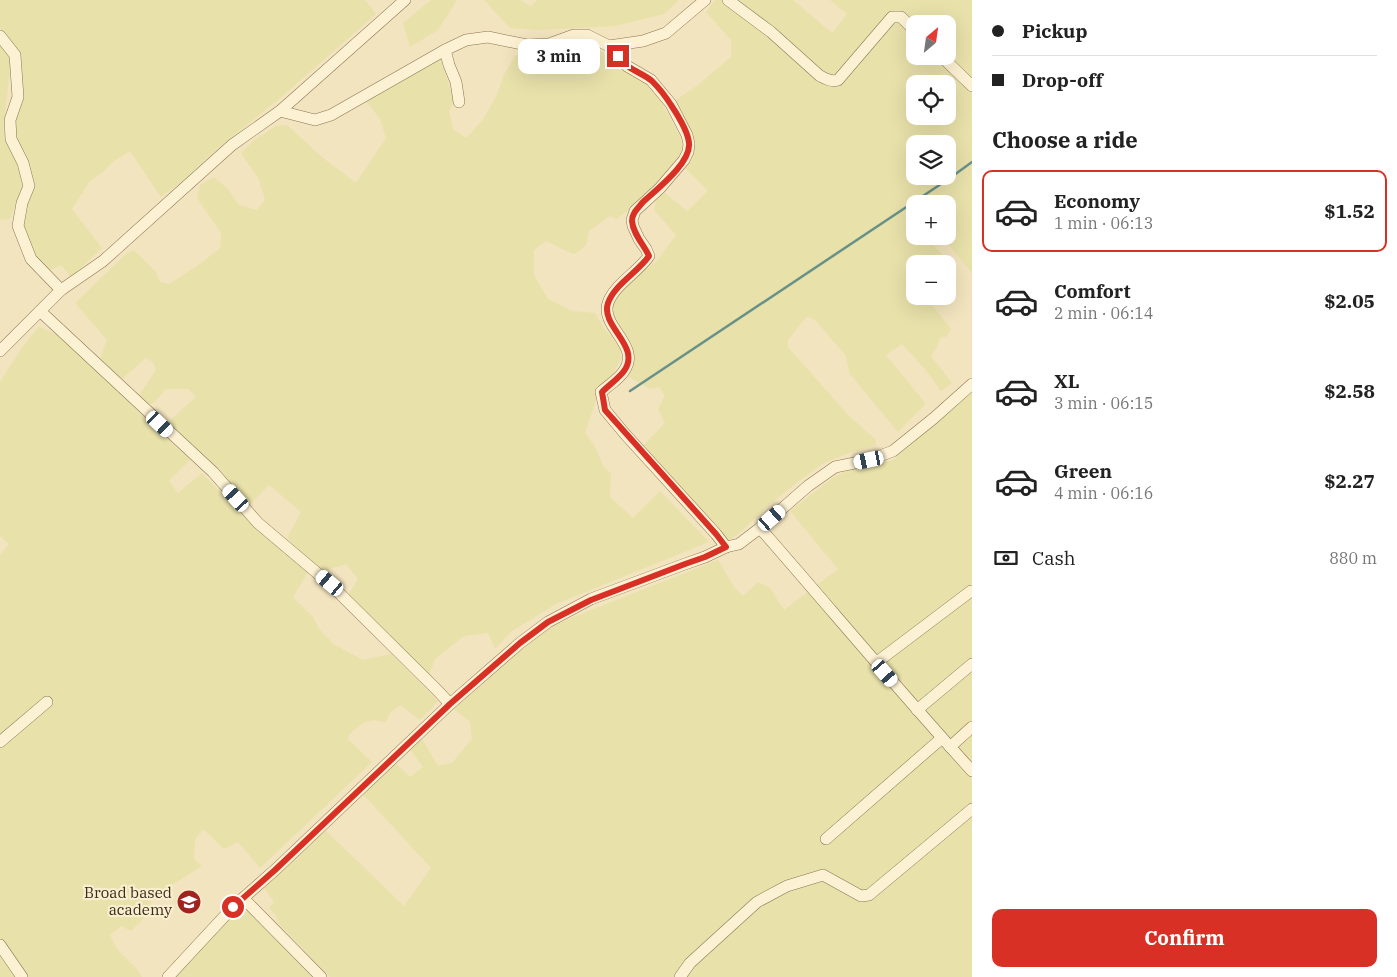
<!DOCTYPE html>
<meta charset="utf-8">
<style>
body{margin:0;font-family:"IBM Plex Serif",serif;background:#f6f6f6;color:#222;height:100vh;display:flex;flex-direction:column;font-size:19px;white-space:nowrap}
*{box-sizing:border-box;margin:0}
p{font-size:16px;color:#767676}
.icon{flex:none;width:28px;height:28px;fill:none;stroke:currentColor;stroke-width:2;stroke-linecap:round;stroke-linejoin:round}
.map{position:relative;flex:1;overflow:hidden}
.panel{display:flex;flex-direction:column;background:#fff;width:425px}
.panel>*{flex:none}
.top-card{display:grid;align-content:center;height:110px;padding:0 20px;background:#fff}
.needle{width:32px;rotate:29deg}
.buttons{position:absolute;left:906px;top:15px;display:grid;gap:10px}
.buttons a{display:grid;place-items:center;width:50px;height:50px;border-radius:10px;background:#fff;box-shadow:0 5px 20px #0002;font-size:25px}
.end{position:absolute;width:22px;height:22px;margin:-11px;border:6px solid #d93025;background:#fff;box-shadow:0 0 0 2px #fff}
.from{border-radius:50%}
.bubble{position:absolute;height:35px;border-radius:10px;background:#fff;box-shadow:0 5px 20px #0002;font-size:16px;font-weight:700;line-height:35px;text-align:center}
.car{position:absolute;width:15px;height:30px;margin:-15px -8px;border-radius:6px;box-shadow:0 0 4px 1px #0007;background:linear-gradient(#fff 24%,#345 0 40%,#fff 0 76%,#345 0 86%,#fff 0)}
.top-card b{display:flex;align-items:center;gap:18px;height:48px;font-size:19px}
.top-card b+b{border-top:1px solid #e0e0e0}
.top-card i{width:12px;height:12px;background:#222}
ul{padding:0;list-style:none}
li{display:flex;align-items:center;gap:15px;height:82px;margin:0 10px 8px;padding:0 10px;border:2px solid transparent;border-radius:10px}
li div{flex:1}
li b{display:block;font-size:19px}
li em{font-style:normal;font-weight:700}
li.on{border-color:#d93025}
li>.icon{width:45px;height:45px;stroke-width:1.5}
h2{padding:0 20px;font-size:22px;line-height:60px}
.pay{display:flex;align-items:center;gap:12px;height:55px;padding:0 20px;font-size:19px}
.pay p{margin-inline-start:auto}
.cta{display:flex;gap:10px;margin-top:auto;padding:10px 20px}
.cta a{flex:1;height:58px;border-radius:10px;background:#d93025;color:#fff;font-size:20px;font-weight:700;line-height:58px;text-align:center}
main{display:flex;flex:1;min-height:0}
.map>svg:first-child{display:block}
</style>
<main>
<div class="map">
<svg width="972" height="977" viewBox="0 0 972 977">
<rect width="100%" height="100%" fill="#f2e4be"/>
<!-- farmland -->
<g fill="#e8e1aa" fill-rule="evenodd">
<path d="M0 0H365L376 14 278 100 219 147 179 184 161 197 130 151 114 161 103 172 90 181 72 209 102 248 71 277 61 265 46 272 33 257 22 229 26 206 34 190 16 138 14 118 20 101 22 71 20 57 8 37 0 28Z"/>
<path d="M431 0H457L438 30 410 47 403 23Z"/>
<path d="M484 0H520L531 6 537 0H679L664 14 615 26 538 30 510 28Z"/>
<path d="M715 0H793L832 33 847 14 830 0H972V273L941 236H948V231L952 227 951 222 948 218V204H915V236H924L948 260 943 264H915V276L911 280 915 284V296H925L951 329 946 337 940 338 937 347 931 356 952 383 941 391 925 369 902 344 886 355 926 404 898 432 850 374 845 355 816 321 807 316 788 340V347L848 415 876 440V445L846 454 822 464 799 481 764 509 739 534 724 542 642 447 665 423 658 409 665 396 659 387 650 389 627 376 634 361 611 312 613 297 646 268 656 262 676 235 654 210 657 197 665 193 687 211 708 191 686 169 693 158 692 140 673 102 698 85 731 57V40L706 12ZM915 24H948V56H915ZM915 84H948V116H915ZM915 144H948V176H915Z"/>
<path d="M568 41 586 42 601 51 623 71 636 76 646 83 656 93 665 109 681 138 683 148 679 157 659 182 628 211 616 219 610 216 589 231 587 243 580 251 573 254 546 241 534 250V275L548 299 572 311 595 313 604 328 620 348 621 359 612 376 599 391 585 433 594 445 604 467 611 474 610 497 633 518 660 491 709 542 556 604 512 631 495 649 488 633 464 636 435 659 429 675 348 595 358 579 346 564 330 569 323 574 287 538 301 512 269 485 249 505 166 424 196 397 188 389H166L151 405 138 397 156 370 153 362 146 358 122 379 114 375 99 361 107 340 75 303 126 254 134 250 156 272 160 282 169 284 200 264 220 248 221 233 197 198 200 185 214 177 228 189 239 205 257 210 265 200 259 179 241 153 254 140 276 126 287 125 323 158 356 183 386 138 380 119 366 101 440 57 454 100 449 111 453 129 466 138 482 121 496 97 504 75 515 56 526 48Z"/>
<path d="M0 46 11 60 3 131 24 182 10 219 0 220Z"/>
<path d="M39 327 58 335 190 460 169 481 178 493 202 473 231 503 308 572 293 597 313 617 319 629 335 645 363 660 391 654 438 701 420 720 400 705 389 714 386 722 373 720 363 723 349 734 348 739 372 762 260 868 238 842 224 849 203 829 195 840 194 859 202 866 153 897 144 918 131 931 121 926 110 935 117 949 136 968 142 977H0V555L9 544 0 536V382L23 346Z"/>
<path d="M972 388V977H330L279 924 275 914 269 908 274 902 263 886 324 829 404 906 431 868 361 792 394 762 410 777 423 767 409 748 422 739 438 766 452 763 472 739 470 722 454 709 548 627 718 560 734 587 743 596 758 582 770 588 784 610 838 569 790 511 834 477 852 469 893 460 928 430Z"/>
<path d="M238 910 247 911 313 977H173Z"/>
</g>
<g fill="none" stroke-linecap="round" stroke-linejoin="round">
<!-- stream -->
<path stroke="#689289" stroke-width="2.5" d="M630 391 950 178 972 162"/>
<defs>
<g id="minor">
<path d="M728 0 771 32 820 76C826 79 831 82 838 80L892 17H901L915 31"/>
<path d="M0 36 15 55 18 97 10 120 11 139 23 163 29 186 22 203 18 226 31 259 61 290"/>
<path d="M609 46 643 41 666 33 705 0"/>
<path d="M445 50 449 65 456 82 459 102"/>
<path d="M941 56 972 86"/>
<path d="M280 111 315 120 331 115 445 50 466 40 488 37 527 45 549 44 574 35H587L609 46 627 66 651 80 671 104 687 135 689 144 688 152 684 160 660 188 635 211 632 220 633 226 639 239 646 249 649 256C638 272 614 285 608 303 600 327 642 346 624 371 619 379 609 385 601 392L605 410 625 434 716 534 726 547"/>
<path d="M40 311 213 472 258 523 329 583 438 691 450 704"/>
<path d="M0 351 61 290 103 261 232 145 280 111 405 0"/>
<path d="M760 528C831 609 900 692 972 771"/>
<path d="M877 662 971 591"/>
<path d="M917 710 972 664"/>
<path d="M0 742 47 702"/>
<path d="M950 747 972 727"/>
<path d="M826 839 942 738"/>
<path d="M243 898 321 977"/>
<path d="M0 945 22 977"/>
<path d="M168 977 233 907 275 870 450 704 520 643 548 622 591 599 685 564 705 557 726 547 739 544 760 528 808 486 835 467 869 460 893 451 934 418 972 384"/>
<path d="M680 977 690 963 757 902 787 886 823 875 861 896 869 895 972 809"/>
</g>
</defs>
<!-- minor casing -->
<use href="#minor" stroke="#8c7455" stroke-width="12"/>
<!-- minor -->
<use href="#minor" stroke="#fcf1d2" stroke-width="11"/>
</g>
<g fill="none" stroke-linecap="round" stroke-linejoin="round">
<!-- route -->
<path stroke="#d93025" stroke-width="6" d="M233 907 275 870 450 704 520 643 548 622 591 600 685 564 705 557 726 547 716 534 605 410 602 392C609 385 619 378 624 371 642 346 600 327 608 303 614 285 638 272 649 256 644 245 633 234 632 221 632 213 638 208 643 202 657 189 691 163 689 143 688 132 677 114 671 105 666 97 658 87 652 81 645 75 636 72 629 67 625 64 621 59 618 56"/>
</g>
<!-- icons -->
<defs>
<symbol id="school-disc" viewBox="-11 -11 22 22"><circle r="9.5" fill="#a1231f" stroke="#f9eece"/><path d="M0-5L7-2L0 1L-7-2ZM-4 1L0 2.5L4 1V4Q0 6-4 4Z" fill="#fff"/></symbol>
</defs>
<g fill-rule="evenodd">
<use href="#school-disc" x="175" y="888" width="28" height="28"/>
</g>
<g text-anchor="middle" stroke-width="4.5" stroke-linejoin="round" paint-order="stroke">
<!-- poi labels -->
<g font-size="15" fill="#3a2b1b" stroke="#f9eece" text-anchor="end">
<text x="172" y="898">Broad based<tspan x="172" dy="17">academy</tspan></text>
</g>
</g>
</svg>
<div class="buttons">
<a><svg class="needle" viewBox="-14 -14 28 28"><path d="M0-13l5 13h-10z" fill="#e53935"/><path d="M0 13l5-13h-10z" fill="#767676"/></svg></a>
<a><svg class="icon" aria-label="locate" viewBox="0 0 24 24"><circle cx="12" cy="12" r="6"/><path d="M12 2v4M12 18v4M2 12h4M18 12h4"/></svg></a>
<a><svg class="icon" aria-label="layers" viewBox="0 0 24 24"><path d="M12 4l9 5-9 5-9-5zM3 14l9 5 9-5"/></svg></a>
<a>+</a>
<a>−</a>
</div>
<i class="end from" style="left:233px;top:907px"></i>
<i class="end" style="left:618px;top:56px"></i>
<div class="bubble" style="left:518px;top:39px;width:82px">3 min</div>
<i class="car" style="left:160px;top:424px;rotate:133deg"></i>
<i class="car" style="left:869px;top:460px;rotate:258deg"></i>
<i class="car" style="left:236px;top:498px;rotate:318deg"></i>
<i class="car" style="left:772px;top:518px;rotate:49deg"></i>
<i class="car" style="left:330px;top:583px;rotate:310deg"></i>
<i class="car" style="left:885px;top:673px;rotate:139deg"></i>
</div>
<section class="panel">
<div class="top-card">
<b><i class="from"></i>Pickup</b>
<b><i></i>Drop-off</b>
</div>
<h2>Choose a ride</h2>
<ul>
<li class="on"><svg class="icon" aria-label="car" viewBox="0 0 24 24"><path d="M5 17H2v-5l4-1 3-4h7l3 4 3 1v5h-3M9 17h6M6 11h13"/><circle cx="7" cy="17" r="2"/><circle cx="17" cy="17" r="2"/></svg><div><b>Economy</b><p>1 min · 06:13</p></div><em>$1.52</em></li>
<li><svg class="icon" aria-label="car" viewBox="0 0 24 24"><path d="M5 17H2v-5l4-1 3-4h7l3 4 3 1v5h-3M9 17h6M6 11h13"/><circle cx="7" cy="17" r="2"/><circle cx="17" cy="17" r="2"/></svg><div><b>Comfort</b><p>2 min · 06:14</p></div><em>$2.05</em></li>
<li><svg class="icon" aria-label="car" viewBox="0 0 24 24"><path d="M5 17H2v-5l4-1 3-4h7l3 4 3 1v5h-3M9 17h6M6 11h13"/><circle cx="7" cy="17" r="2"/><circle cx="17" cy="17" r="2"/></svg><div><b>XL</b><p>3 min · 06:15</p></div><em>$2.58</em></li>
<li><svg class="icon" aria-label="car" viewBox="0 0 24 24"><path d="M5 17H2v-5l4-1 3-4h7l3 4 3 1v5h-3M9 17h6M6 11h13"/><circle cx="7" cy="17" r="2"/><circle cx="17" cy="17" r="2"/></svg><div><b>Green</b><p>4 min · 06:16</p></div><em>$2.27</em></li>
</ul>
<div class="pay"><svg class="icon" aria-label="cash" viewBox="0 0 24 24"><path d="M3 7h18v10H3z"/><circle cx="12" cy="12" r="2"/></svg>Cash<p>880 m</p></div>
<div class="cta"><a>Confirm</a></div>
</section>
</main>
